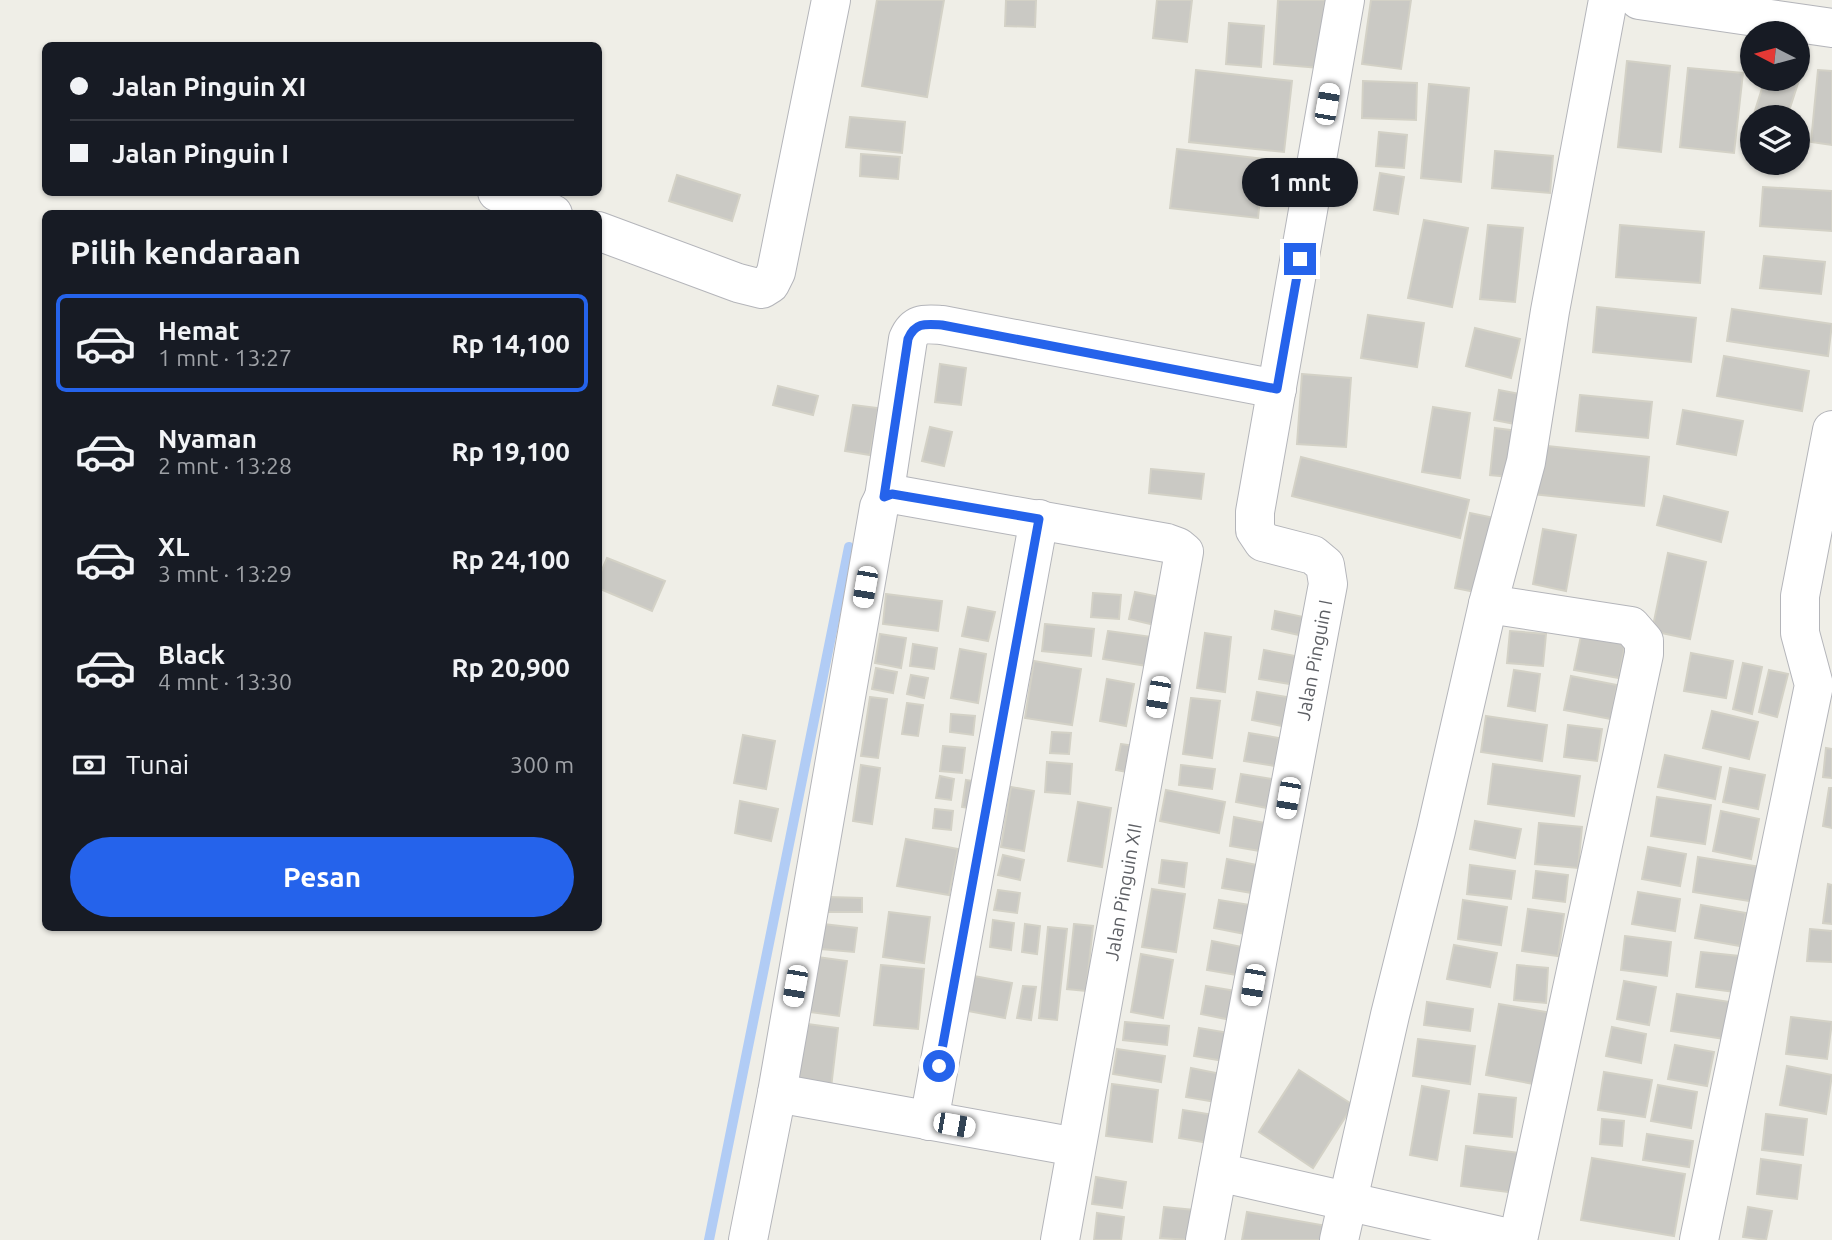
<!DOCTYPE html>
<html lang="id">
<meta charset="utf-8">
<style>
body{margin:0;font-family:Ubuntu,sans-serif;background:#20242c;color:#f1f3f6;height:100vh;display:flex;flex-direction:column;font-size:26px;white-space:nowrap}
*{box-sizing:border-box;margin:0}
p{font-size:23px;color:#9ea1a6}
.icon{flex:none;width:38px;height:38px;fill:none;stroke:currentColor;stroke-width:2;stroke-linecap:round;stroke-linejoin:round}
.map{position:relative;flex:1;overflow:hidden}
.side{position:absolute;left:42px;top:210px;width:560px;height:721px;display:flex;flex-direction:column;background:#171b24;border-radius:10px;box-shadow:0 2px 5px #0004}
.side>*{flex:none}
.banner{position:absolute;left:42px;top:42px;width:560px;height:154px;border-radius:10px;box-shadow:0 2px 5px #0004;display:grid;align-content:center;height:154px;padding:0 28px;background:#171b24}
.needle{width:46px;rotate:276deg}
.controls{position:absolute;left:1740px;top:21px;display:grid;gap:14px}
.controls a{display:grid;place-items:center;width:70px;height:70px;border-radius:50%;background:#171b24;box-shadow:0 2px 5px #0004;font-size:35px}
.end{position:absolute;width:32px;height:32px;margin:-16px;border:9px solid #2563eb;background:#fff;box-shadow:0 0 0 4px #fff}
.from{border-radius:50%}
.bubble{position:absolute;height:49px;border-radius:24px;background:#171b24;box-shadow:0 2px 5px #0004;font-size:23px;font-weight:700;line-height:49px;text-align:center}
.car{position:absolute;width:21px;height:42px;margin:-21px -10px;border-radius:9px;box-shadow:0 0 5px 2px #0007;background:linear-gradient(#fff 24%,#345 0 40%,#fff 0 76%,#345 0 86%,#fff 0)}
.banner b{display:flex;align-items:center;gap:24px;height:66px;font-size:26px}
.banner b+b{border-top:2px solid #363941}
.banner i{width:18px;height:18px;background:#f1f3f6}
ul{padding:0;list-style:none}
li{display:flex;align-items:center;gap:21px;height:98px;margin:0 14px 10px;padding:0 14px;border:4px solid transparent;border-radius:10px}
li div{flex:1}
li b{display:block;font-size:26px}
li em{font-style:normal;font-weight:700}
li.on{border-color:#2563eb}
li>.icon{width:63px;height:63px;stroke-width:1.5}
h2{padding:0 28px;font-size:32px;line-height:84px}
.pay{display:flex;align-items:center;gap:18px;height:77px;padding:0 28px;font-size:26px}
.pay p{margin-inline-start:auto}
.action{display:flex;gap:14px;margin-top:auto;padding:14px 28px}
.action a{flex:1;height:80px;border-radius:42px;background:#2563eb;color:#fff;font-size:28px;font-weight:700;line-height:80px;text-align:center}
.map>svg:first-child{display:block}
</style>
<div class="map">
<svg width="1832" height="1240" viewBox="0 0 1832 1240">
<rect width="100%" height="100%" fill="#efeee7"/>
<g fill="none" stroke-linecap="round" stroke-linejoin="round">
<!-- stream -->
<path stroke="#b1ccf5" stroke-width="10" d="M709 1240 849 547"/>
</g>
<!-- building -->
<g fill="#cac9c4" stroke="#d3d1c6" stroke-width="2">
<path d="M877 0H944L927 97 862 86Z"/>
<path d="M1006 0H1036L1035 27 1005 26Z"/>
<path d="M1157 0H1192L1187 42 1153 38Z"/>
<path d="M1278 0H1325L1319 68 1274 64Z"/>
<path d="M1371 0H1411L1401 69 1362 64Z"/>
<path d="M1229 23 1264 26 1261 67 1226 64Z"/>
<path d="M1627 61 1670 66 1661 152 1618 147Z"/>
<path d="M1688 68 1743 73 1734 153 1680 147Z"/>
<path d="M1196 70 1292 81 1284 152 1189 142Z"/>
<path d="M1818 70 1832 71V145L1811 142Z"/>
<path d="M1797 72 1801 74 1787 117H1753L1765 79H1797Z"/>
<path d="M1363 81 1417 83 1416 120 1362 118Z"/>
<path d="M1429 84 1469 88 1461 182 1421 178Z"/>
<path d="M850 117 905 122 902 153 846 147Z"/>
<path d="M1752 120V150L1743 147Z"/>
<path d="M1379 132 1407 135 1404 168 1376 166Z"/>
<path d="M1177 149 1264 159 1258 218 1170 208Z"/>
<path d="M1495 151 1553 156 1550 193 1492 188Z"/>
<path d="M861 154 900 157 898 179 860 176Z"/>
<path d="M1380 173 1404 177 1398 214 1374 210Z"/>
<path d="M677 175 740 195 732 221 669 201Z"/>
<path d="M1763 187 1832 191V231L1760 226Z"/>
<path d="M1424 220 1468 228 1452 307 1408 298Z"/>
<path d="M1488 225 1523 228 1515 302 1480 299Z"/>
<path d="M1620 225 1704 232 1700 283 1616 277Z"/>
<path d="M1764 256 1825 262 1821 294 1760 288Z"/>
<path d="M1597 307 1696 318 1691 362 1593 352Z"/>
<path d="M1732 309 1832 324 1828 356 1727 341Z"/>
<path d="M1368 315 1424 323 1417 367 1361 358Z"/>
<path d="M1475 328 1520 339 1511 378 1466 366Z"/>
<path d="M1724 356 1809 371 1802 411 1717 396Z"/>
<path d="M940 364 966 368 961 405 935 402Z"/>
<path d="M1302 374 1351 378 1346 447 1297 444Z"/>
<path d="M778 386 818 396 813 415 773 405Z"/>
<path d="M1499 390 1530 396 1525 426 1494 420Z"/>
<path d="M1580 395 1652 402 1648 438 1576 431Z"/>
<path d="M853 405 878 408 870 455 845 451Z"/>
<path d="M1433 407 1470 413 1460 478 1422 472Z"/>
<path d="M1683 410 1743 421 1736 455 1677 444Z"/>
<path d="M930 427 952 432 944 466 922 461Z"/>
<path d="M1495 428 1525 432 1520 478 1490 475Z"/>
<path d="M1538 445 1649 457 1644 506 1533 494Z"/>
<path d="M1301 457 1469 500 1460 538 1292 496Z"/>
<path d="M1151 469 1204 474 1201 499 1149 493Z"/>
<path d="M1664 496 1728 512 1721 542 1657 525Z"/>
<path d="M1470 513 1499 519 1485 594 1455 588Z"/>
<path d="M1543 529 1576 535 1566 591 1533 584Z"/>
<path d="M1668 553 1706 562 1690 639 1652 631Z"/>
<path d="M607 558 665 581 652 611 598 588V579Z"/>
<path d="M1135 592 1165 598 1159 626 1129 619Z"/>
<path d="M1093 593 1121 595 1119 619 1091 617Z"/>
<path d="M886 594 942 601 938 631 883 624Z"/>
<path d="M968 607 995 612 988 641 962 636Z"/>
<path d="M1275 611 1303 617 1299 635 1272 629Z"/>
<path d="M1045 624 1094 629 1091 656 1042 651Z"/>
<path d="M1108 631 1152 637 1147 666 1103 659Z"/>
<path d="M1510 631 1546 634 1543 666 1507 663Z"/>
<path d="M1582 631 1626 639 1619 678 1574 670Z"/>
<path d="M1205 633 1231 637 1225 692 1197 688Z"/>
<path d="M880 634 906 638 901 668 875 663Z"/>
<path d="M913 644 937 648 934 669 910 666Z"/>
<path d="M960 649 986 654 978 703 951 698Z"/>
<path d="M1264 650 1295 656 1290 684 1259 679Z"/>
<path d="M1691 653 1733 661 1726 698 1684 691Z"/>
<path d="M1034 661 1081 669 1072 725 1025 718Z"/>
<path d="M1743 663 1762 667 1752 714 1733 709Z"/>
<path d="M876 668 897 672 893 693 872 689Z"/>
<path d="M1514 670 1540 674 1535 711 1508 706Z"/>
<path d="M1769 670 1788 674 1777 717 1759 712Z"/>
<path d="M911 675 928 678 924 698 907 694Z"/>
<path d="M1571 676 1617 685 1611 719 1564 710Z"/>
<path d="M1107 679 1134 684 1126 726 1100 721Z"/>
<path d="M1257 692 1287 697 1282 726 1252 720Z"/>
<path d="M870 697 887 699 878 758 861 756Z"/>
<path d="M1191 698 1220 701 1212 758 1183 754Z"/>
<path d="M907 703 923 705 918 736 902 734Z"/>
<path d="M1712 711 1758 722 1749 759 1703 748Z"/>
<path d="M951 714 975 716 973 735 950 732Z"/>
<path d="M1486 716 1547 725 1542 761 1481 752Z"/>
<path d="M1568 725 1602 729 1597 761 1564 757Z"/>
<path d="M1052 732 1071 733 1069 754 1050 753Z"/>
<path d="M1249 733 1279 738 1275 766 1244 761Z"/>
<path d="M743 735 775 741 766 789 734 783Z"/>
<path d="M1121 744 1142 747 1138 774 1116 770Z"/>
<path d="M943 746 965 748 962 773 940 771Z"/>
<path d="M1826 748 1832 749V778L1823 777Z"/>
<path d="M1665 755 1721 767 1715 799 1658 787Z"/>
<path d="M1047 762 1072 764 1070 794 1045 792Z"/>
<path d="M1493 764 1580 776 1574 816 1488 804Z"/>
<path d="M861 765 880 768 872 824 853 821Z"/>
<path d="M1181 765 1215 769 1212 789 1179 785Z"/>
<path d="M1730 768 1765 775 1758 809 1723 802Z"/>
<path d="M1241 774 1272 779 1267 808 1236 802Z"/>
<path d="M940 776 954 779 951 800 936 798Z"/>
<path d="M966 780 980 782 976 809 962 807Z"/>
<path d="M1011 787 1034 791 1024 851 1001 847Z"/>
<path d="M1829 788H1832V828L1823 826Z"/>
<path d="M1166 790 1225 802 1219 833 1160 821Z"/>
<path d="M1657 797 1711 805 1705 844 1651 836Z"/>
<path d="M740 801 778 809 771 841 735 833Z"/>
<path d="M1078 802 1111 808 1102 867 1068 861Z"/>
<path d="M935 809 953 811 951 830 933 828Z"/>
<path d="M1721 811 1759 819 1751 859 1713 851Z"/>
<path d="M1234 817 1265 823 1260 851 1230 846Z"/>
<path d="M1475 821 1521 829 1515 858 1470 849Z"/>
<path d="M1539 823 1582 827 1578 868 1535 864Z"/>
<path d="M906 839 958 849 949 895 897 886Z"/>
<path d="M1648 847 1686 854 1680 886 1642 879Z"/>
<path d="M1003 855 1024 860 1020 880 998 875Z"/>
<path d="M1698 857 1761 867 1756 902 1693 892Z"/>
<path d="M1227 859 1257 865 1252 893 1222 888Z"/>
<path d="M1162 860 1187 863 1184 887 1159 883Z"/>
<path d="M1470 865 1515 871 1511 899 1467 894Z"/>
<path d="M1536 871 1568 875 1565 902 1533 898Z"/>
<path d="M1828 884 1832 885V924L1823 923Z"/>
<path d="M1152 889 1185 894 1176 952 1142 947Z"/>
<path d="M998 890 1020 893 1017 913 994 910Z"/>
<path d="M1638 892 1680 899 1675 931 1632 924Z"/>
<path d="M828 897 862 898V912H828Z"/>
<path d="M1219 900 1250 905 1245 934 1214 928Z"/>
<path d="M1463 900 1507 907 1501 945 1458 939Z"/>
<path d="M1701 905 1746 913 1740 946 1695 938Z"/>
<path d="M1528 909 1564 914 1558 956 1522 951Z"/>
<path d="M889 912 930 917 924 963 883 957Z"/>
<path d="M993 920 1014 923 1011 950 990 947Z"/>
<path d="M823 924 857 928 854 952 821 949Z"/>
<path d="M1025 924 1040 926 1037 954 1022 952Z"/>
<path d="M1074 924 1093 926 1086 991 1067 989Z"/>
<path d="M1048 927 1067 929 1057 1020 1039 1018Z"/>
<path d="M1810 929 1832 931V962L1807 961Z"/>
<path d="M1625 936 1671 942 1667 976 1621 970Z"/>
<path d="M1212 941 1242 947 1237 975 1207 970Z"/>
<path d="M1454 945 1497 953 1490 987 1447 979Z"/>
<path d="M1701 952 1739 956 1734 992 1696 987Z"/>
<path d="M1141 954 1173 960 1163 1018 1131 1012Z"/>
<path d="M810 956 847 961 839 1016 802 1011Z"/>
<path d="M881 965 924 969 918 1029 874 1025Z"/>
<path d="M1517 965 1548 968 1546 1003 1514 1000Z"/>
<path d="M974 976 1012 983 1005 1018 968 1011Z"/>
<path d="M1624 981 1656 987 1649 1025 1617 1019Z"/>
<path d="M1023 986 1036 987 1031 1020 1017 1018Z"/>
<path d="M1206 986 1236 991 1231 1020 1201 1014Z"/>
<path d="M1677 994 1730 1002 1725 1039 1671 1031Z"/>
<path d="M1427 1002 1473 1009 1470 1031 1424 1025Z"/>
<path d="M1499 1004 1552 1013 1539 1085 1486 1075Z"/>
<path d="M1791 1017 1832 1022 1827 1059 1786 1054Z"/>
<path d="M1125 1022 1169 1026 1167 1045 1123 1040Z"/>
<path d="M800 1023 838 1028 831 1088 792 1083Z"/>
<path d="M1612 1027 1646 1034 1641 1063 1606 1056Z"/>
<path d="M1199 1028 1229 1033 1224 1061 1194 1056Z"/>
<path d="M1418 1039 1475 1046 1470 1084 1413 1076Z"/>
<path d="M1675 1045 1714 1052 1707 1086 1668 1079Z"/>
<path d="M1117 1049 1165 1056 1161 1082 1113 1074Z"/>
<path d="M1787 1066 1832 1075 1826 1114 1780 1105Z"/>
<path d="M1191 1068 1221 1074 1216 1102 1186 1097Z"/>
<path d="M1299 1070 1353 1105 1313 1168 1259 1132Z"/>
<path d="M1604 1072 1652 1080 1645 1117 1598 1110Z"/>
<path d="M1112 1084 1158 1090 1152 1142 1106 1136Z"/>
<path d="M1658 1085 1697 1092 1691 1128 1651 1121Z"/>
<path d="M1422 1086 1449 1091 1437 1160 1410 1155Z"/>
<path d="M1479 1094 1516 1098 1512 1137 1474 1133Z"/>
<path d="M1183 1110 1214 1115 1209 1143 1179 1138Z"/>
<path d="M1766 1114 1807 1119 1803 1155 1762 1150Z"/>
<path d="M1602 1119 1624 1121 1622 1146 1600 1144Z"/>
<path d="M1647 1134 1693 1141 1689 1167 1643 1160Z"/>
<path d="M1466 1146 1520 1153 1515 1193 1461 1186Z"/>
<path d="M1592 1158 1685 1174 1674 1236 1581 1220Z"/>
<path d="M1761 1159 1801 1165 1797 1199 1757 1194Z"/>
<path d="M1096 1177 1126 1182 1122 1208 1092 1204Z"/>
<path d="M1164 1207 1194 1210 1190 1240 1160 1238Z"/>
<path d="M1748 1207 1772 1211 1766 1240 1743 1237Z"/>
<path d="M1247 1212 1327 1226 1325 1240H1242Z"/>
<path d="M1097 1213 1124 1217 1121 1240H1094Z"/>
</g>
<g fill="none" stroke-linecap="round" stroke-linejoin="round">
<defs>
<g id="minor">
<path d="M1639 0 1832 28"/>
<path d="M497 192 553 214"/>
<path d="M598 231 738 283 762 289 770 284 776 272 831 0"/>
<path d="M884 497 908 339C915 322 925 324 942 325L1277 389"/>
<path d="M777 1093 1076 1147"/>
<path d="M929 1121 1039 519"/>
<path d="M1218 1172 1518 1240 1644 654V641L1631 626 1488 604"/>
<path d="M748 1240 777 1093 879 507 884 497 892 494 1167 543 1178 547 1184 552 1060 1240"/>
<path d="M1205 1240 1328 584 1325 565 1313 555 1263 542 1255 530V512L1345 0"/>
<path d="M1339 1240 1390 1015 1436 831 1488 604 1526 462 1550 311 1608 0"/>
<path d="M1699 1240 1814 685 1800 633V596L1832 430"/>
</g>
</defs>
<!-- minor casing -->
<use href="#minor" stroke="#b4b5ba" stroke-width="40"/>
<!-- minor -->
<use href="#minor" stroke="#fff" stroke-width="38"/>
</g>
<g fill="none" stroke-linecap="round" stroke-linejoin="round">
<!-- route -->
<path stroke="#2563eb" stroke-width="9" d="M939 1066 1039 519 892 494 884 497 908 339C915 322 926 324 942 325L1277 389 1300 259"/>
</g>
<g text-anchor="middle" stroke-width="6" stroke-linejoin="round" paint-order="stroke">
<!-- street labels -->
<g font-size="19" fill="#5e6065" stroke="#fff">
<text transform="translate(1314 660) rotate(-79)" y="7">Jalan Pinguin I</text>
<text transform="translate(1123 892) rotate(-80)" y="7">Jalan Pinguin XII</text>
</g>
</g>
</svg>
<div class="controls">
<a><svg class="needle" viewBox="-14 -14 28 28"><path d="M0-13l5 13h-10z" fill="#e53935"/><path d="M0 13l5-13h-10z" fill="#9ea1a6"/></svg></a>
<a><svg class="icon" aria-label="layers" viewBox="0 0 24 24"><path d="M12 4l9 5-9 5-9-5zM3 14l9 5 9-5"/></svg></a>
</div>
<i class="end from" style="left:939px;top:1066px"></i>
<i class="end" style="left:1300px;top:259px"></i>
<div class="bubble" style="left:1242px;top:158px;width:116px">1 mnt</div>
<i class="car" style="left:1327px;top:104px;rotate:10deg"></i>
<i class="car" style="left:865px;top:587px;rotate:190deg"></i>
<i class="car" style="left:1158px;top:697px;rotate:190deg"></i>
<i class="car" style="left:1288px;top:798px;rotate:190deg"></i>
<i class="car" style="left:1253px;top:985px;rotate:190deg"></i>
<i class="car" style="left:795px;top:986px;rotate:190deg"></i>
<i class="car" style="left:954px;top:1125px;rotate:100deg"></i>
<div class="banner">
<b><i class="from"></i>Jalan Pinguin XI</b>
<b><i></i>Jalan Pinguin I</b>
</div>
<section class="side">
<h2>Pilih kendaraan</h2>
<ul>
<li class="on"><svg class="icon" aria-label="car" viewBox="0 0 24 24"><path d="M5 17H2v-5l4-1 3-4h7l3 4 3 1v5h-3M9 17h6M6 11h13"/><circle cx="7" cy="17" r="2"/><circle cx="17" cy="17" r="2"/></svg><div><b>Hemat</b><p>1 mnt · 13:27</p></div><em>Rp 14,100</em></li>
<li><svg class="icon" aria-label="car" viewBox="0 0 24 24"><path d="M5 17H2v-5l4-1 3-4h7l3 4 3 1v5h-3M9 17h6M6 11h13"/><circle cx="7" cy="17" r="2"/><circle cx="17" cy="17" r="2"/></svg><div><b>Nyaman</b><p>2 mnt · 13:28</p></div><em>Rp 19,100</em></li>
<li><svg class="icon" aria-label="car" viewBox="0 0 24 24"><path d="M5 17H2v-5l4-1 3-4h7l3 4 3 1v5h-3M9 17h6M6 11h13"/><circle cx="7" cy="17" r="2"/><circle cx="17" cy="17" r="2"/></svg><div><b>XL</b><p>3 mnt · 13:29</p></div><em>Rp 24,100</em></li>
<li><svg class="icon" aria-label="car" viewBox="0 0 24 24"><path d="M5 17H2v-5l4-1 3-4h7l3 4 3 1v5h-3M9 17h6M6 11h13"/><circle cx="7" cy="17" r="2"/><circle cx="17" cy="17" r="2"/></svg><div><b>Black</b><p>4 mnt · 13:30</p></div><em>Rp 20,900</em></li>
</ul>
<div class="pay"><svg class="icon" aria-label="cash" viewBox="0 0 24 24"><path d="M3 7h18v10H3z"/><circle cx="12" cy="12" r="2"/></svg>Tunai<p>300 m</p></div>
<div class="action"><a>Pesan</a></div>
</section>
</div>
